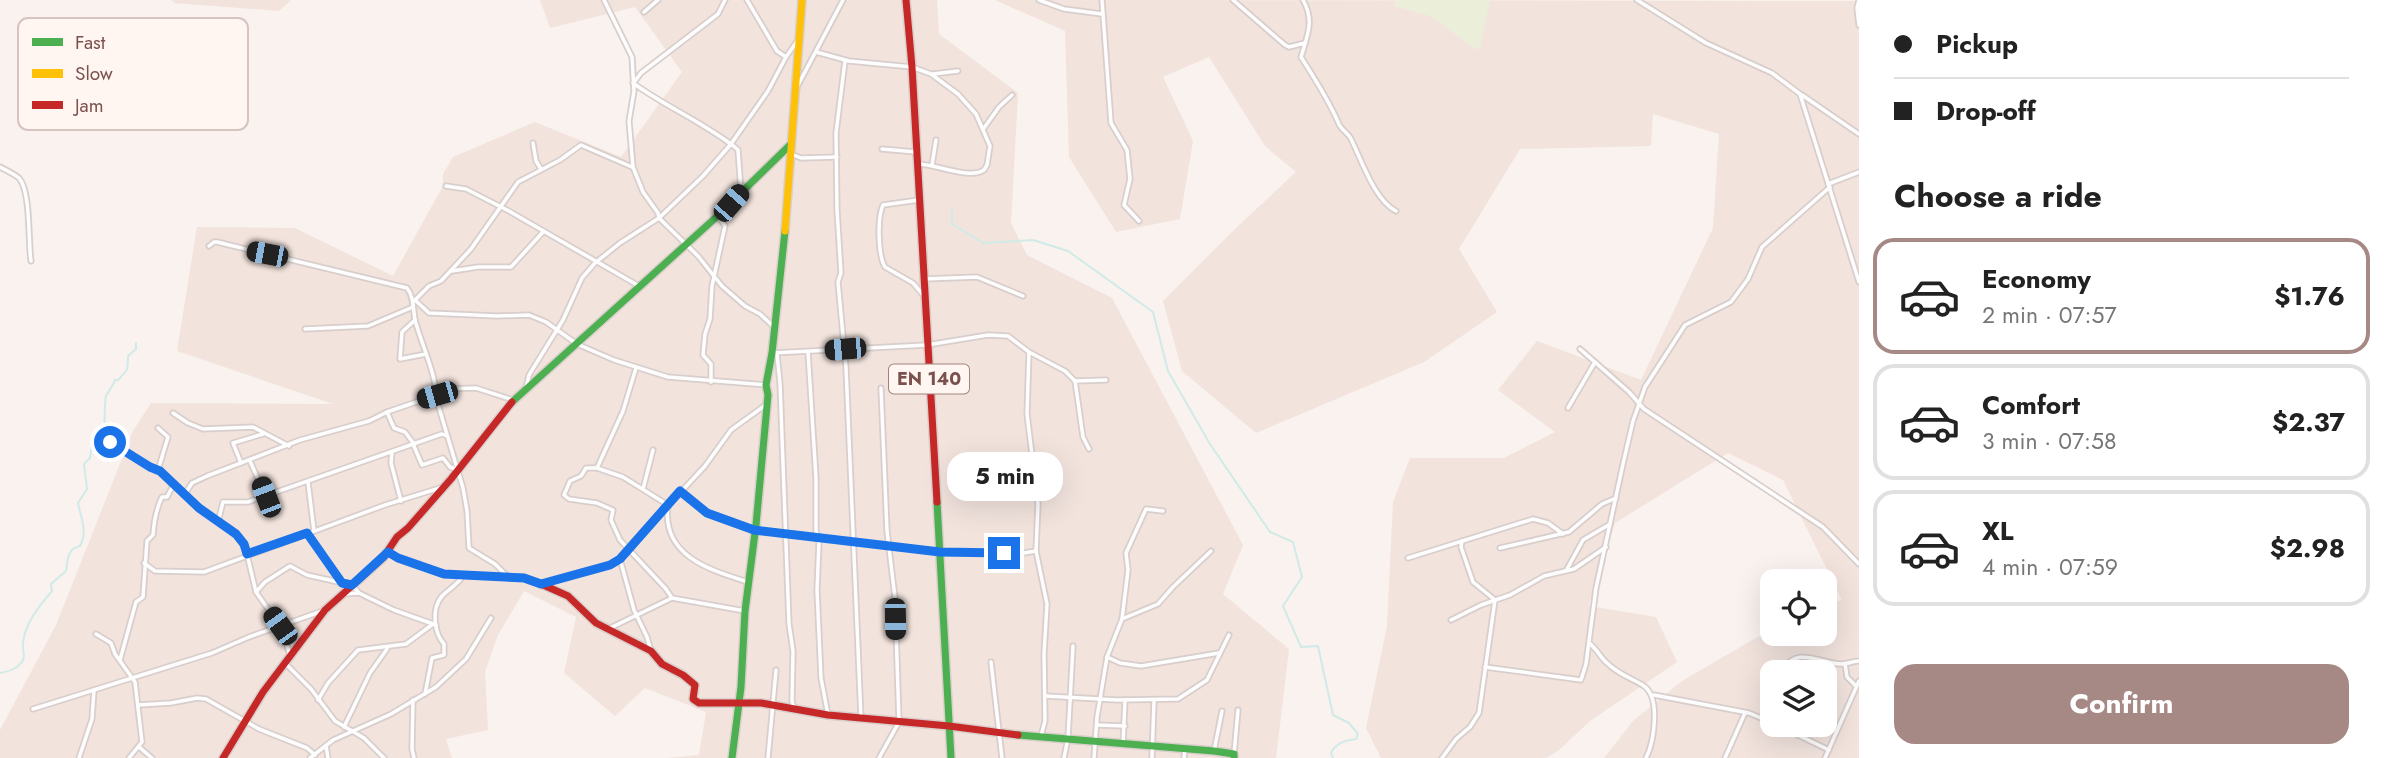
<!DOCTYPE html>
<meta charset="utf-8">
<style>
body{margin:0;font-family:Jost,sans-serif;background:#f6f6f6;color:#222;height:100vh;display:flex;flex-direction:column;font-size:26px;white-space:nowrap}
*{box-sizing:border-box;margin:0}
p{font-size:23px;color:#767676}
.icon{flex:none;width:38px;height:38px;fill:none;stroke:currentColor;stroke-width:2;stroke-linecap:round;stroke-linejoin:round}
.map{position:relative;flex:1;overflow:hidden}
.panel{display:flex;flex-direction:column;background:#fff;width:525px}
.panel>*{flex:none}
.banner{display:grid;align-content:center;height:154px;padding:0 35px;background:#fff}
.fabs{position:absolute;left:1760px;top:569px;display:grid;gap:14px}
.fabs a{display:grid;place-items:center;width:77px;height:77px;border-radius:14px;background:#fff;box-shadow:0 7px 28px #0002;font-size:35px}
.end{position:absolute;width:32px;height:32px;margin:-16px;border:9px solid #1a73e8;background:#fff;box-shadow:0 0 0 4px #fff}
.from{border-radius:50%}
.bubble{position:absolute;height:49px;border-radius:21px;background:#fff;box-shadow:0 7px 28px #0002;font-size:23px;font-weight:700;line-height:49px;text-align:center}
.car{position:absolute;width:21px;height:42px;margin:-21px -10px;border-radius:9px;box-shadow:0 0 5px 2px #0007;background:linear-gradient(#222 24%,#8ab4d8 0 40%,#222 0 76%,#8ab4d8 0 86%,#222 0)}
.banner b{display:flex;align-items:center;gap:24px;height:66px;font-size:26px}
.banner b+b{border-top:2px solid #e0e0e0}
.banner i{width:18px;height:18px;background:#222}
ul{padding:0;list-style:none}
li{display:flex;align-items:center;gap:21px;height:116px;margin:0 14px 10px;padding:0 21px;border:4px solid #e0e0e0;border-radius:21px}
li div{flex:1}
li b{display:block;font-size:26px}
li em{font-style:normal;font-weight:700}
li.current{border-color:#a68985}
li>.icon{width:63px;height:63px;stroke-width:1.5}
h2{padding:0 35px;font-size:32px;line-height:84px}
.action{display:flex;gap:14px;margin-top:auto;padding:14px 35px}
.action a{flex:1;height:80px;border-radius:21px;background:#a68985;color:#fff;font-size:28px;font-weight:700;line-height:80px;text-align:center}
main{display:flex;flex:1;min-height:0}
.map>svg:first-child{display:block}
</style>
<main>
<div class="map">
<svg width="1859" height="758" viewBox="0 0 1859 758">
<rect width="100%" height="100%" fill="#f9f2ef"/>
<!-- residential -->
<g fill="#f2e3dd" fill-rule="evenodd">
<path d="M171 0H291L279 11 174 3Z"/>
<path d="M540 0H937L939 34 1018 93 1011 223 1027 255 1112 298 1243 545 1223 594 1289 649 1276 758H666L699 755 706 712 645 688 615 716 564 673 576 617 524 591 497 637 485 672 488 730 446 739 452 758H0V730L56 625 133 431 151 403 333 404 177 351 197 227 295 228 393 276 443 186V174L453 157 535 122 621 157 682 72 635 7 550 28Z"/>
<path d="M995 0 1859 1V758H1604L1633 721 1682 681 1773 628V634H1825V606L1842 600 1783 480 1728 453 1615 523 1589 606 1656 617 1677 662 1590 721 1559 750 1546 758H1381L1366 728 1387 626 1393 502 1410 458H1504L1555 432 1498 390 1537 341 1641 380 1713 228 1719 134 1653 114 1651 146 1520 149 1459 249 1497 312 1424 362 1256 433 1182 371 1163 301 1236 228 1296 172 1265 146 1209 57 1163 77 1193 141 1180 219 1116 232 1069 157 1065 31ZM1773 672H1825V724H1773Z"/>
</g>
<!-- green -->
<path fill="#ebefda" d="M1395 0H1490L1480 49H1476L1430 16 1394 6Z"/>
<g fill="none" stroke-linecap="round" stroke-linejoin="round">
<!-- stream -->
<g stroke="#d0ebe7" stroke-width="2">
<path d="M952 210V224L983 243 1033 240 1068 251 1153 312 1168 371 1210 444 1270 532 1293 542 1302 577 1283 606 1301 647 1318 646 1333 715 1349 723 1358 734 1356 739C1346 740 1335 744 1331 753L1333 758"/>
<path d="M0 673C6 672 16 669 20 664 27 658 22 651 23 643 25 623 40 605 52 591L51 584 66 571C68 559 67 549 80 546 88 531 81 519 78 503L87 489 84 464 90 458 93 439 105 431C104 427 105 399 106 396 109 390 113 386 115 380H118C130 367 127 371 128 356L136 349V343"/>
</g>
<defs>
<g id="street">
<path d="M604 0 632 57 634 91 629 121 633 167 643 192 658 213 659 218 698 256 722 286 745 306 760 314 774 327"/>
<path d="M747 0 777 51 786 57"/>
<path d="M1039 0 1064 9 1102 14"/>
<path d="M1102 0 1111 123 1127 150 1130 179 1124 205 1139 221"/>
<path d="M1233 0 1285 45 1289 47 1305 43"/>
<path d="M1303 0C1315 21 1307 36 1301 57 1315 79 1328 99 1338 122 1340 129 1348 133 1351 139 1361 159 1375 201 1396 211"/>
<path d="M1637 0 1706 43 1772 73 1800 94 1859 282"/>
<path d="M1859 0 1857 8 1859 25"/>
<path d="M644 12 658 0"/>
<path d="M816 52 849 61 912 67 931 74 958 94 976 114 990 146 987 165 984 170C969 180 937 164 917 164"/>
<path d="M845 61 836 133 837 210 841 273 838 282 846 368 861 718"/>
<path d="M933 74 958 71"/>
<path d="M635 81 641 73 718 14 725 0"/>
<path d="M633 83C666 107 703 122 736 148L738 150 741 191"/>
<path d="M797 87 843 0"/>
<path d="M1802 95 1859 134"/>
<path d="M984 128 999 107 1012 95"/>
<path d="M533 143 536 161 541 169"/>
<path d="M882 149 916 152"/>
<path d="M791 154 801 158 837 157"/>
<path d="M932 165 936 140"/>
<path d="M0 167C6 170 14 174 19 178 31 191 28 242 31 261"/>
<path d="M1828 184 1859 172"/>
<path d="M446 186 466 189 507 210 639 286"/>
<path d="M919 200 883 205C877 218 878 255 885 267L913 283 924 296"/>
<path d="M209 246 214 242H217L407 288C414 297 413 309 415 320 422 346 436 373 437 401L463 488 467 511 469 548 495 564 508 577"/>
<path d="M452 271 478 267H511L543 232"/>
<path d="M923 279 977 277 1023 296"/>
<path d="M415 300 429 313 497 316 529 315 546 322 577 344 614 360 668 377 766 385"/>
<path d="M414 301 429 286 441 281 471 249 518 182 560 160 581 145 632 167"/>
<path d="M415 320 402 332 400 359 426 354"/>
<path d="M305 329 368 326 413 307"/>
<path d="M1580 349 1629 392 1644 409 1823 527 1859 564"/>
<path d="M808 352 816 478V531L819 542 817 590 821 678 828 715"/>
<path d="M1029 352 1027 414 1038 504 1036 551 1047 604 1044 654 1045 721 1041 736"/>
<path d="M772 353 927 345 988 335 1008 336 1029 352 1065 371 1075 381 1083 437 1089 449"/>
<path d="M777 354 780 383 789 624 793 651 792 701 794 710"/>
<path d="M636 368 623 411 597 468 623 477 668 505C661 556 710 570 748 582"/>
<path d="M1075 381 1106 380"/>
<path d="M711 382V364L703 355 705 334 710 319 712 286 725 226 718 215"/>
<path d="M526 388 529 375 563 320 582 278 595 263 620 243 659 218 703 176 731 144 768 91 786 57 798 40"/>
<path d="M1568 408 1595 362"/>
<path d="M387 412 394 428 405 432 414 444"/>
<path d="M173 413 188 423 203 429 253 427 289 446"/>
<path d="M158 428 168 437 158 470"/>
<path d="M110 442 150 467 160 471 199 508 236 534 246 550 256 592 280 626 290 655"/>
<path d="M413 444 422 465 443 458 450 467 458 470"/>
<path d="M392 453 391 463 401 501"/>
<path d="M250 461 266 497"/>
<path d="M241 463 233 443 263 434"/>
<path d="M597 468H586L581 476 570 481 564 495 569 499 597 503 613 510 611 520 620 540 666 589 672 598 745 611"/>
<path d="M308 482 314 531"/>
<path d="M643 489 653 450"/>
<path d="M680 491 707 513 754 530 940 552 1018 554 1036 551"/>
<path d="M185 494 192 483 207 476 300 440 369 421 387 412 437 395 445 389 476 388 513 400"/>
<path d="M218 522 223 502H248L436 436 442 434 447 436"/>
<path d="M307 533 342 583"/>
<path d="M1500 548 1569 532 1602 504 1616 498"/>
<path d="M388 552 398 558 444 574 524 577 541 584 615 563 705 466 731 430 767 404"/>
<path d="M1408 558 1533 519 1548 523 1563 534"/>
<path d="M620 559 634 610 647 637 651 651"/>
<path d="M144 563 155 571 204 572 385 505 443 487"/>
<path d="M1567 569 1583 540 1610 524"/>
<path d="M256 592 265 582 290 566 307 575 352 585 359 593 394 610 436 625"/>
<path d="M344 594 359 593"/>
<path d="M1122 619 1158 604 1173 587 1211 551"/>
<path d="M1451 620 1481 605 1510 595 1544 576 1574 569 1606 547"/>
<path d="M608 629 672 598"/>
<path d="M96 634 111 643 115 654 135 682 142 742 129 758"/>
<path d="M1589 643C1597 649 1600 657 1607 663 1619 675 1632 678 1644 686 1661 698 1654 742 1646 758"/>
<path d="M1107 657 1120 663 1141 666 1219 653"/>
<path d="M120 660 136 602 143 597 147 541 153 535C154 521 156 509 162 497H167L174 484"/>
<path d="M991 662 1002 758"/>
<path d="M285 663 311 689 335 721 364 738 384 758"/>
<path d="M1845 664 1847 677 1856 686"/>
<path d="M1485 667 1581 680 1586 664 1596 588 1623 464 1633 421 1645 387 1685 325 1731 302 1748 279 1762 247 1830 187"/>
<path d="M1781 672C1797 644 1820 664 1842 664 1848 664 1853 661 1859 661"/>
<path d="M425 694 432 658 444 655V644C434 633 431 609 442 596 449 589 457 585 463 576"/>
<path d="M1654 695 1749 713 1773 723"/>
<path d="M1046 696 1117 700 1178 699 1207 680 1229 635"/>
<path d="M318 700 328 683 358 650 406 644 433 624"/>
<path d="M413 700 412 749 414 758"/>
<path d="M138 705 171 703 197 698 206 699 259 729 307 748 315 755"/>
<path d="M33 709 212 653 249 637 325 610"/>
<path d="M1762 718 1773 691"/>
<path d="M1775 724 1829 750"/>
<path d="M1097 725 1125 726"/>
<path d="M344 727 370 673 387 649"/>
<path d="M1123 744 1125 700"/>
<path d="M326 746 328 758"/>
<path d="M139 747 152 758"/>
<path d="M1214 751 1222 711"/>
<path d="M1234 754 1238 710"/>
<path d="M79 758 92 719 94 690"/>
<path d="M310 758 333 740 391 714 436 687 466 659 491 618"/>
<path d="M768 758 776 670"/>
<path d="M879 758 899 722 895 598 887 531 881 388"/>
<path d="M1064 758 1068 738 1073 646"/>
<path d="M1094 758 1097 717 1107 657 1122 619 1128 570 1126 553 1146 509 1163 511"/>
<path d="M1152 758 1154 701"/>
<path d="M1184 758 1185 749"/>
<path d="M1442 758 1456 739 1470 727 1479 713 1495 600 1473 582 1461 547 1462 541"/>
<path d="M1725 758 1745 713"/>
<path d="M1825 758 1859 681"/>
</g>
<g id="fast">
<path d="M512 402 712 221 791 144"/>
<path d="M937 502 951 758"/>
<path d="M1018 735 1214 751 1234 754V758"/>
<path d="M732 758 741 687 745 611 756 525 768 395 766 385 772 353 785 231"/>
</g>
<path id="slow" d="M785 231 802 0"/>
<g id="jam">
<path d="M906 0 912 67 937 502"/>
<path d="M541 584 568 596 596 623 651 651 662 664 683 675 695 685 693 699 699 703H761L828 715 949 726 1018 735"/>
<path d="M223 758 263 692 325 610 383 558 397 537 408 528 451 479 512 402"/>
</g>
</defs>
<!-- street casing -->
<use href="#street" stroke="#d8cecc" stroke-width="7"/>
<!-- fast casing -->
<use href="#fast" stroke="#dacfcc" stroke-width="10"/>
<!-- slow casing -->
<use href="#slow" stroke="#dacfcc" stroke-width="10"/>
<!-- jam casing -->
<use href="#jam" stroke="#dacfcc" stroke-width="10"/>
<!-- street -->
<use href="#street" stroke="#fefdfd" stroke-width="3.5"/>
<!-- fast -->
<use href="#fast" stroke="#4caf50" stroke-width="7"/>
<!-- slow -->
<use href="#slow" stroke="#ffc107" stroke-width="7"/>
<!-- jam -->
<use href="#jam" stroke="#c62828" stroke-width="7"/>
</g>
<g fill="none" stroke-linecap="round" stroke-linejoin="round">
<!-- route -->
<path stroke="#1a73e8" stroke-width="9" d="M110 442 150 467 160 471 199 508 236 534 244 544 247 554 307 533 342 583 352 585 388 552 398 558 444 574 524 578 541 584 610 565 620 559 680 491 707 513 754 530 940 552 1004 553"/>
</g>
<g text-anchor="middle" stroke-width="5" stroke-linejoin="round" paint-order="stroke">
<!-- shield labels -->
<rect fill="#fff6f2" stroke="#a2827e" stroke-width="2" x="889" y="364.5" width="80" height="29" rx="5"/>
<g font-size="18" font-weight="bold" fill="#7a514c">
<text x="929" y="385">EN 140</text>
</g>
</g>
<!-- legend -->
<rect x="18" y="18" width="230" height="112" rx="10" fill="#fff6f2" stroke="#d7c4c0" stroke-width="2"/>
<rect x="32" y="38" width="31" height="8" fill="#4caf50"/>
<rect x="32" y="69" width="31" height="9" fill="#ffc107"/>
<rect x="32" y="101" width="31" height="8" fill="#c62828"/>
<g font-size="19" fill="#7a514c">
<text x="75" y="49">Fast</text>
<text x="75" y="80">Slow</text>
<text x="75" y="112">Jam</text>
</g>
</svg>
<div class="fabs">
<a><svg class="icon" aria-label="locate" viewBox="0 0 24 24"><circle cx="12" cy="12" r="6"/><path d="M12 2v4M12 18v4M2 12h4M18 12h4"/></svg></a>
<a><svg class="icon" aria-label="layers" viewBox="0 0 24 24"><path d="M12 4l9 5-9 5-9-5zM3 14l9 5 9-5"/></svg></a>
</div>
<i class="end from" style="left:110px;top:442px"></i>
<i class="end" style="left:1004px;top:553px"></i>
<div class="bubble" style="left:947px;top:452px;width:116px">5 min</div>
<i class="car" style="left:731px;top:203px;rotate:41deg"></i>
<i class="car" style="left:267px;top:254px;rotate:281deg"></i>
<i class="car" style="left:845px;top:349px;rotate:265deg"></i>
<i class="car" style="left:437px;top:395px;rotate:254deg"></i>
<i class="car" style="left:266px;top:497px;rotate:339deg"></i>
<i class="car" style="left:895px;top:619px;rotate:179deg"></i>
<i class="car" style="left:280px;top:626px;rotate:324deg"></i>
</div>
<section class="panel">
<div class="banner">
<b><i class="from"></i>Pickup</b>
<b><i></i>Drop-off</b>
</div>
<h2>Choose a ride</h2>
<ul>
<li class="current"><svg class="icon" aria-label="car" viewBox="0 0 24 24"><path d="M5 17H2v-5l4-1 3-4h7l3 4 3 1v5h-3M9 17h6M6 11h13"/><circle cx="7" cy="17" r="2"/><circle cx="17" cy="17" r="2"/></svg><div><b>Economy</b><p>2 min · 07:57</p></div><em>$1.76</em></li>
<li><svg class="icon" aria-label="car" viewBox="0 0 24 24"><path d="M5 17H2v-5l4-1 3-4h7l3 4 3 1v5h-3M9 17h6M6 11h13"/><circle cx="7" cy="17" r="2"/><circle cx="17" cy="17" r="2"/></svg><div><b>Comfort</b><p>3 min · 07:58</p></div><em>$2.37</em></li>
<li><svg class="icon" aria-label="car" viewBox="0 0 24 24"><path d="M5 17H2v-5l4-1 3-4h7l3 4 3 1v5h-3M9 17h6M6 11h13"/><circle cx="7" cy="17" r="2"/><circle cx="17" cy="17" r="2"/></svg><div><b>XL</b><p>4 min · 07:59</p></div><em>$2.98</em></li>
</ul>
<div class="action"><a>Confirm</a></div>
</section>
</main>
